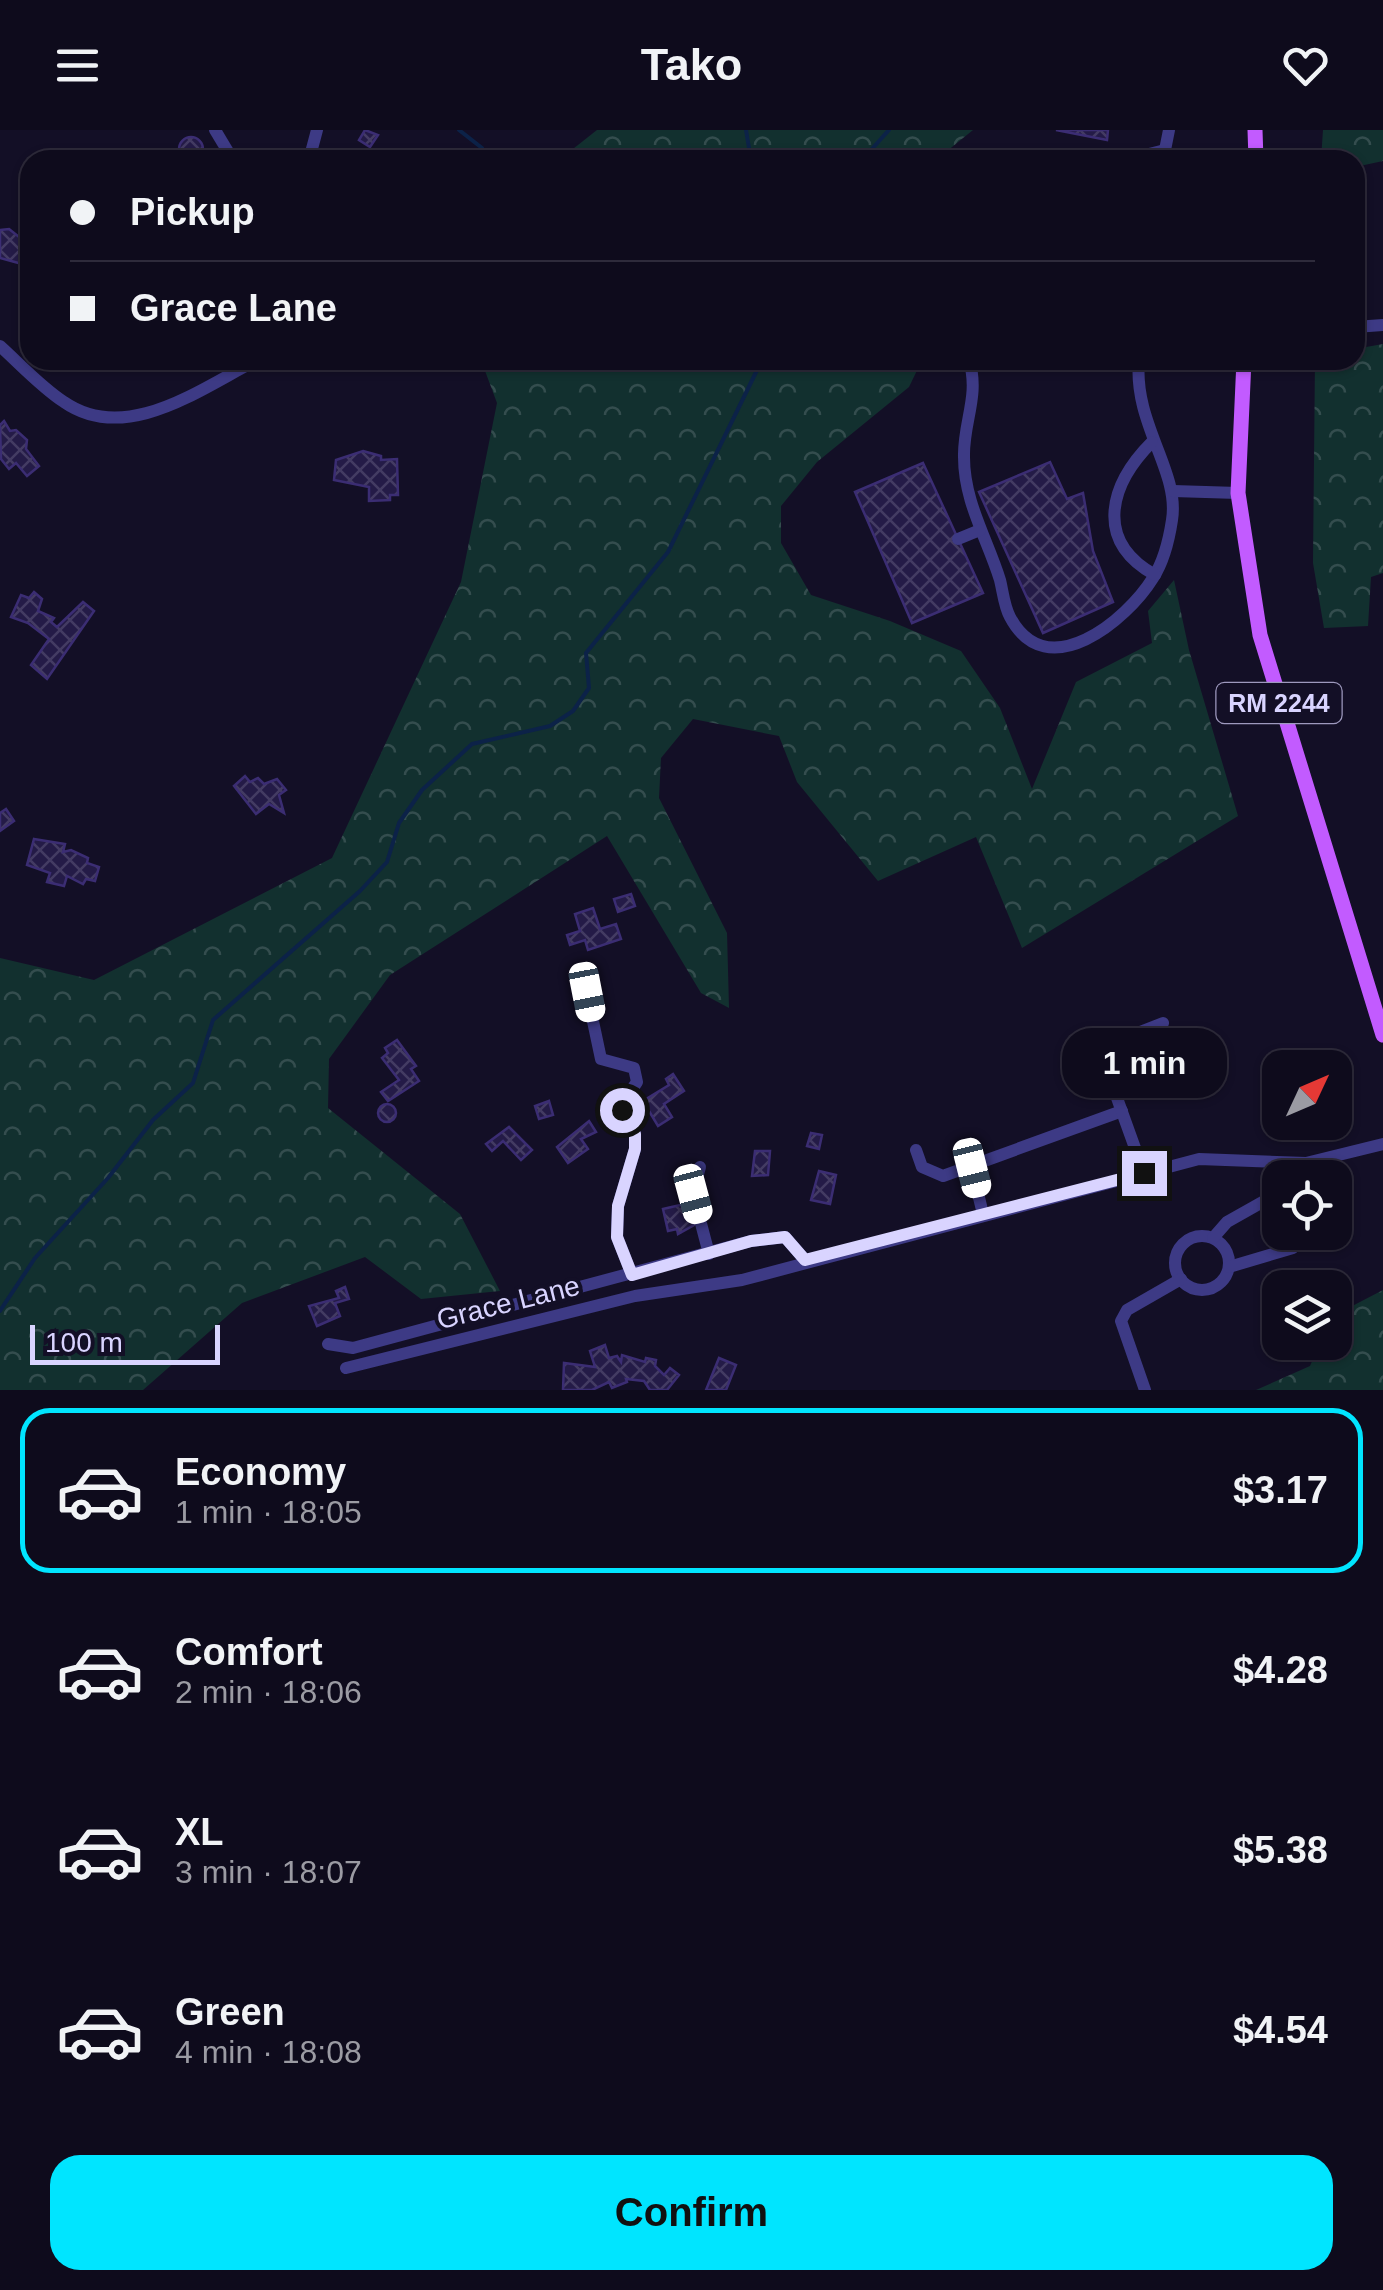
<!DOCTYPE html>
<meta charset="utf-8">
<style>
body{margin:0;font-family:Helvetica,sans-serif;background:#171425;color:#f1f3f6;height:100vh;display:flex;flex-direction:column;font-size:38px;white-space:nowrap}
*{box-sizing:border-box;margin:0}
p{font-size:32px;color:#9b9ba3}
.icon{flex:none;width:55px;height:55px;fill:none;stroke:currentColor;stroke-width:2;stroke-linecap:round;stroke-linejoin:round}
.map{position:relative;height:1260px;overflow:hidden}
.drawer{display:flex;flex-direction:column;background:#0e0b1c;flex:1}
.drawer>*{flex:none}
.banner{position:absolute;left:20px;top:20px;width:1345px;height:220px;border-radius:30px;box-shadow:0 2px 8px #0004,0 0 0 2px #2e2b3b;display:grid;align-content:center;height:220px;padding:0 50px;background:#0e0b1c}
.needle{width:65px;rotate:46deg}
.controls{position:absolute;left:1262px;top:920px;display:grid;gap:20px}
.controls a{display:grid;place-items:center;width:90px;height:90px;border-radius:20px;background:#0e0b1c;box-shadow:0 2px 8px #0004,0 0 0 2px #2e2b3b;font-size:50px}
.scale{position:absolute;left:30px;bottom:25px;width:190px;box-sizing:border-box;padding-left:10px;border:5px solid #d9d4ff;border-top:0;font-size:28px;line-height:35px;white-space:nowrap;color:#d9d4ff;-webkit-text-stroke:8px #130f26;paint-order:stroke}
.end{position:absolute;width:45px;height:45px;margin:-22px;border:12px solid #d9d4ff;background:#111;box-shadow:0 0 0 5px #111}
.from{border-radius:50%}
.bubble{position:absolute;height:70px;border-radius:30px;background:#0e0b1c;box-shadow:0 2px 8px #0004,0 0 0 2px #2e2b3b;font-size:32px;font-weight:700;line-height:70px;text-align:center}
.car{position:absolute;width:30px;height:60px;margin:-30px -15px;border-radius:12px;box-shadow:0 0 8px 2px #0007;background:linear-gradient(#fff 24%,#345 0 40%,#fff 0 76%,#345 0 86%,#fff 0)}
.banner b{display:flex;align-items:center;gap:35px;height:95px;font-size:38px}
.banner b+b{border-top:2px solid #2e2b3b}
.banner i{width:25px;height:25px;background:#f1f3f6}
ul{padding:18px 0 0;list-style:none}
li{display:flex;align-items:center;gap:30px;height:165px;margin:0 20px 15px;padding:0 30px;border:5px solid transparent;border-radius:30px}
li div{flex:1}
li b{display:block;font-size:38px}
li em{font-style:normal;font-weight:700}
li.selected{border-color:#00e5ff}
li>.icon{width:90px;height:90px;stroke-width:1.5}
.button{display:flex;gap:20px;margin-top:auto;padding:20px 50px}
.button a{flex:1;height:115px;border-radius:30px;background:#00e5ff;color:#111;font-size:40px;font-weight:700;line-height:115px;text-align:center}
header{display:flex;justify-content:space-between;align-items:center;height:130px;padding:0 50px;background:#0e0b1c;font-size:45px;font-weight:700}
.map>svg:first-child{display:block}
</style>
<header><svg class="icon" aria-label="menu" viewBox="0 0 24 24"><path d="M4 6h16M4 12h16M4 18h16"/></svg>Tako<svg class="icon" aria-label="heart" viewBox="0 0 24 24"><path d="M12 20l-8-8c-3-5 5-10 8-4 3-6 11-1 8 4z"/></svg></header>
<div class="map">
<svg width="1383" height="1260" viewBox="0 0 1383 1260">
<defs>
<pattern id="forest-crowns" width="20" height="18" patternUnits="userSpaceOnUse" patternTransform="scale(2.5)"><rect width="20" height="18" fill="#12302f"/><path d="M2 6a3 3 0 1 1 6 0M12 15a3 3 0 1 1 6 0" fill="none" stroke="#344d4e"/></pattern>
<pattern id="building-cross-hatch" width="8" height="8" patternUnits="userSpaceOnUse" patternTransform="scale(2.5)"><rect width="8" height="8" fill="#241b47"/><path d="M0 0l8 8M0 8l8-8" fill="none" stroke="#433b63"/></pattern>
</defs>
<rect width="100%" height="100%" fill="#130f26"/>
<!-- forest -->
<g fill="url(#forest-crowns)">
<path d="M597 0H973L936 30H559Z"/>
<path d="M1323 0H1383V31L1355 37V30H1321Z"/>
<path d="M1383 214V443L1371 447 1368 496 1324 498 1313 433 1315 230H1355V219Z"/>
<path d="M481 230H922L909 257 817 332 781 376V413L811 465 890 491 961 521 1000 578 1032 659 1076 552 1152 513 1148 481 1174 450 1189 520 1238 686 1022 818 976 707 878 751 797 652 779 606 693 589 661 628 659 668 727 803 729 878 701 863 607 706 390 845 329 929 328 978 460 1084 500 1161 421 1169 365 1127 242 1173 143 1260H0V828L94 850 332 728 461 452 497 273Z"/>
<path d="M1383 1160V1260H1256L1310 1236 1320 1213 1335 1212V1185Z"/>
</g>
<g fill="none" stroke-linecap="round" stroke-linejoin="round">
<!-- stream -->
<g stroke="#0c2248" stroke-width="4">
<path d="M459 0 482 18 487 30"/>
<path d="M746 0 751 30"/>
<path d="M862 30 889 0"/>
<path d="M0 1181 35 1128 108 1048 153 990 193 953 213 890 360 761 387 732 399 693 422 660 472 614 550 596 573 581 589 558 586 523 668 422 762 230"/>
</g>
</g>
<!-- building -->
<g fill="url(#building-cross-hatch)" stroke="#3b2d73" stroke-width="2.5">
<path d="M365 0 378 5 370 17 359 10Z"/>
<path d="M1056 0H1108L1107 10Z"/>
<circle cx="191" cy="19" r="12"/>
<path d="M9 99 28 114 21 126 30 128V145L20 142 22 134 0 128V100Z"/>
<path d="M4 291 10 301 16 300 27 310 26 319 39 336 27 346 16 333 9 339 1 329 0 295Z"/>
<path d="M363 321 381 326V330L397 329 398 365H390V370L369 371V357L334 350 336 330Z"/>
<path d="M1050 332 1067 369 1083 363 1093 421 1113 472 1043 503 979 362Z"/>
<path d="M923 333 983 463 912 493 855 362Z"/>
<path d="M34 462 42 469 38 481 54 488 51 492 57 497 83 472 94 481 47 549 31 535 49 509 28 493 11 487 21 465 29 468Z"/>
<path d="M245 646 250 652 258 648 264 654 277 649 286 660 279 665 284 683 269 674 256 684 234 656Z"/>
<path d="M6 679 14 691 0 701V683Z"/>
<path d="M34 709 65 714 63 722 71 720 88 728 87 733 99 737 95 751 86 749 83 754 67 746 64 756 47 752 50 743 27 735Z"/>
<path d="M631 764 635 776 618 782 614 769Z"/>
<path d="M593 778 600 799 616 794 621 809 588 820 585 810 570 815 567 805 580 801 575 784Z"/>
<path d="M397 910 416 936 411 939 419 951 388 971 381 962 399 950 382 928 388 923 385 918Z"/>
<path d="M673 944 684 961 664 974 672 987 658 996 643 971 669 955 666 949Z"/>
<path d="M549 971 553 985 539 989 535 976Z"/>
<circle cx="387" cy="983" r="9"/>
<path d="M589 991 596 1002 581 1009 588 1019 568 1033 557 1017Z"/>
<path d="M509 997 532 1020 521 1030 503 1011 492 1021 486 1014Z"/>
<path d="M811 1003 822 1005 819 1019 807 1016Z"/>
<path d="M755 1021H770L768 1045 752 1046Z"/>
<path d="M819 1041 836 1045 830 1074 811 1070Z"/>
<path d="M689 1073 694 1095 678 1104 677 1099 668 1101 663 1079Z"/>
<path d="M345 1157 349 1169 335 1173 340 1186 317 1196 309 1176 339 1168 336 1161Z"/>
<path d="M605 1215 609 1228 617 1226 621 1232 622 1225 645 1232 646 1228 656 1230 655 1236 664 1245 670 1238 679 1245 667 1260H650L644 1251 626 1249 627 1252 612 1258 609 1252 592 1260H563L564 1233 595 1237 590 1221Z"/>
<path d="M719 1228 736 1235 726 1260H706Z"/>
</g>
<g fill="none" stroke-linecap="round" stroke-linejoin="round">
<!-- minor -->
<g stroke="#3d3a85" stroke-width="12">
<path d="M215 0 233 30"/>
<path d="M309 30 317 0"/>
<path d="M1125 30 1165 20"/>
<path d="M1163 30 1169 0"/>
<path d="M1355 197 1383 195"/>
<path d="M0 216C21 235 41 257 64 272 126 315 200 259 257 230"/>
<path d="M969 230C980 266 963 292 964 327 964 372 987 408 1000 450 1003 462 1004 476 1010 487 1047 557 1127 490 1153 448 1164 431 1169 410 1172 390 1180 341 1133 294 1139 230"/>
<path d="M1152 312C1109 355 1094 411 1155 445"/>
<path d="M1173 361 1238 363"/>
<path d="M958 409 980 400"/>
<path d="M588 839 587 863 601 929 634 938 637 952 622 974 635 1004V1019L618 1076 617 1107 632 1145"/>
<path d="M1099 918 1071 929 1082 958 1110 947"/>
<path d="M916 1020 922 1037 943 1046 1122 981"/>
<path d="M700 1037 693 1063 709 1124"/>
<path d="M972 1039 983 1084"/>
<path d="M1144 1043 1099 918 1163 893"/>
<circle cx="1202" cy="1133" r="27"/>
<path d="M1213 1108 1227 1092 1280 1062"/>
<path d="M1229 1137 1293 1118"/>
<path d="M328 1214 353 1218 751 1111 785 1107 805 1130"/>
<path d="M346 1238 635 1166 742 1150 1199 1029 1306 1033 1383 1014"/>
<path d="M1145 1260 1121 1191 1127 1180 1181 1149"/>
</g>
<!-- major -->
<g stroke="#c25bff" stroke-width="15">
<path d="M1255 0 1256 30"/>
<path d="M1244 230 1238 363 1260 505 1383 905"/>
</g>
</g>
<g fill="none" stroke-linecap="round" stroke-linejoin="round">
<!-- route -->
<path stroke="#d9d4ff" stroke-width="12" d="M622 980 635 1004V1019L618 1076 617 1107 632 1145 751 1111 785 1107 805 1130 1144 1043"/>
</g>
<g text-anchor="middle" stroke-width="8" stroke-linejoin="round" paint-order="stroke">
<!-- shield labels -->
<rect fill="#130f26" stroke="#9e99be" stroke-width="2.5" x="1216.5" y="553" width="125" height="40" rx="8"/>
<g font-size="25" font-weight="bold" fill="#d9d4ff">
<text x="1279" y="582">RM 2244</text>
</g>
<!-- street labels -->
<g font-size="28" fill="#d9d4ff" stroke="#130f26">
<text transform="translate(508 1172) rotate(-14)" y="10">Grace Lane</text>
</g>
</g>
</svg>
<div class="controls">
<a><svg class="needle" viewBox="-14 -14 28 28"><path d="M0-13l5 13h-10z" fill="#e53935"/><path d="M0 13l5-13h-10z" fill="#9b9ba3"/></svg></a>
<a><svg class="icon" aria-label="locate" viewBox="0 0 24 24"><circle cx="12" cy="12" r="6"/><path d="M12 2v4M12 18v4M2 12h4M18 12h4"/></svg></a>
<a><svg class="icon" aria-label="layers" viewBox="0 0 24 24"><path d="M12 4l9 5-9 5-9-5zM3 14l9 5 9-5"/></svg></a>
</div>
<div class="scale">100 m</div>
<i class="end from" style="left:622px;top:980px"></i>
<i class="end" style="left:1144px;top:1043px"></i>
<div class="bubble" style="left:1062px;top:898px;width:165px">1 min</div>
<i class="car" style="left:587px;top:862px;rotate:169deg"></i>
<i class="car" style="left:972px;top:1038px;rotate:166deg"></i>
<i class="car" style="left:693px;top:1064px;rotate:165deg"></i>
<div class="banner">
<b><i class="from"></i>Pickup</b>
<b><i></i>Grace Lane</b>
</div>
</div>
<section class="drawer">
<ul>
<li class="selected"><svg class="icon" aria-label="car" viewBox="0 0 24 24"><path d="M5 17H2v-5l4-1 3-4h7l3 4 3 1v5h-3M9 17h6M6 11h13"/><circle cx="7" cy="17" r="2"/><circle cx="17" cy="17" r="2"/></svg><div><b>Economy</b><p>1 min · 18:05</p></div><em>$3.17</em></li>
<li><svg class="icon" aria-label="car" viewBox="0 0 24 24"><path d="M5 17H2v-5l4-1 3-4h7l3 4 3 1v5h-3M9 17h6M6 11h13"/><circle cx="7" cy="17" r="2"/><circle cx="17" cy="17" r="2"/></svg><div><b>Comfort</b><p>2 min · 18:06</p></div><em>$4.28</em></li>
<li><svg class="icon" aria-label="car" viewBox="0 0 24 24"><path d="M5 17H2v-5l4-1 3-4h7l3 4 3 1v5h-3M9 17h6M6 11h13"/><circle cx="7" cy="17" r="2"/><circle cx="17" cy="17" r="2"/></svg><div><b>XL</b><p>3 min · 18:07</p></div><em>$5.38</em></li>
<li><svg class="icon" aria-label="car" viewBox="0 0 24 24"><path d="M5 17H2v-5l4-1 3-4h7l3 4 3 1v5h-3M9 17h6M6 11h13"/><circle cx="7" cy="17" r="2"/><circle cx="17" cy="17" r="2"/></svg><div><b>Green</b><p>4 min · 18:08</p></div><em>$4.54</em></li>
</ul>
<div class="button"><a>Confirm</a></div>
</section>
